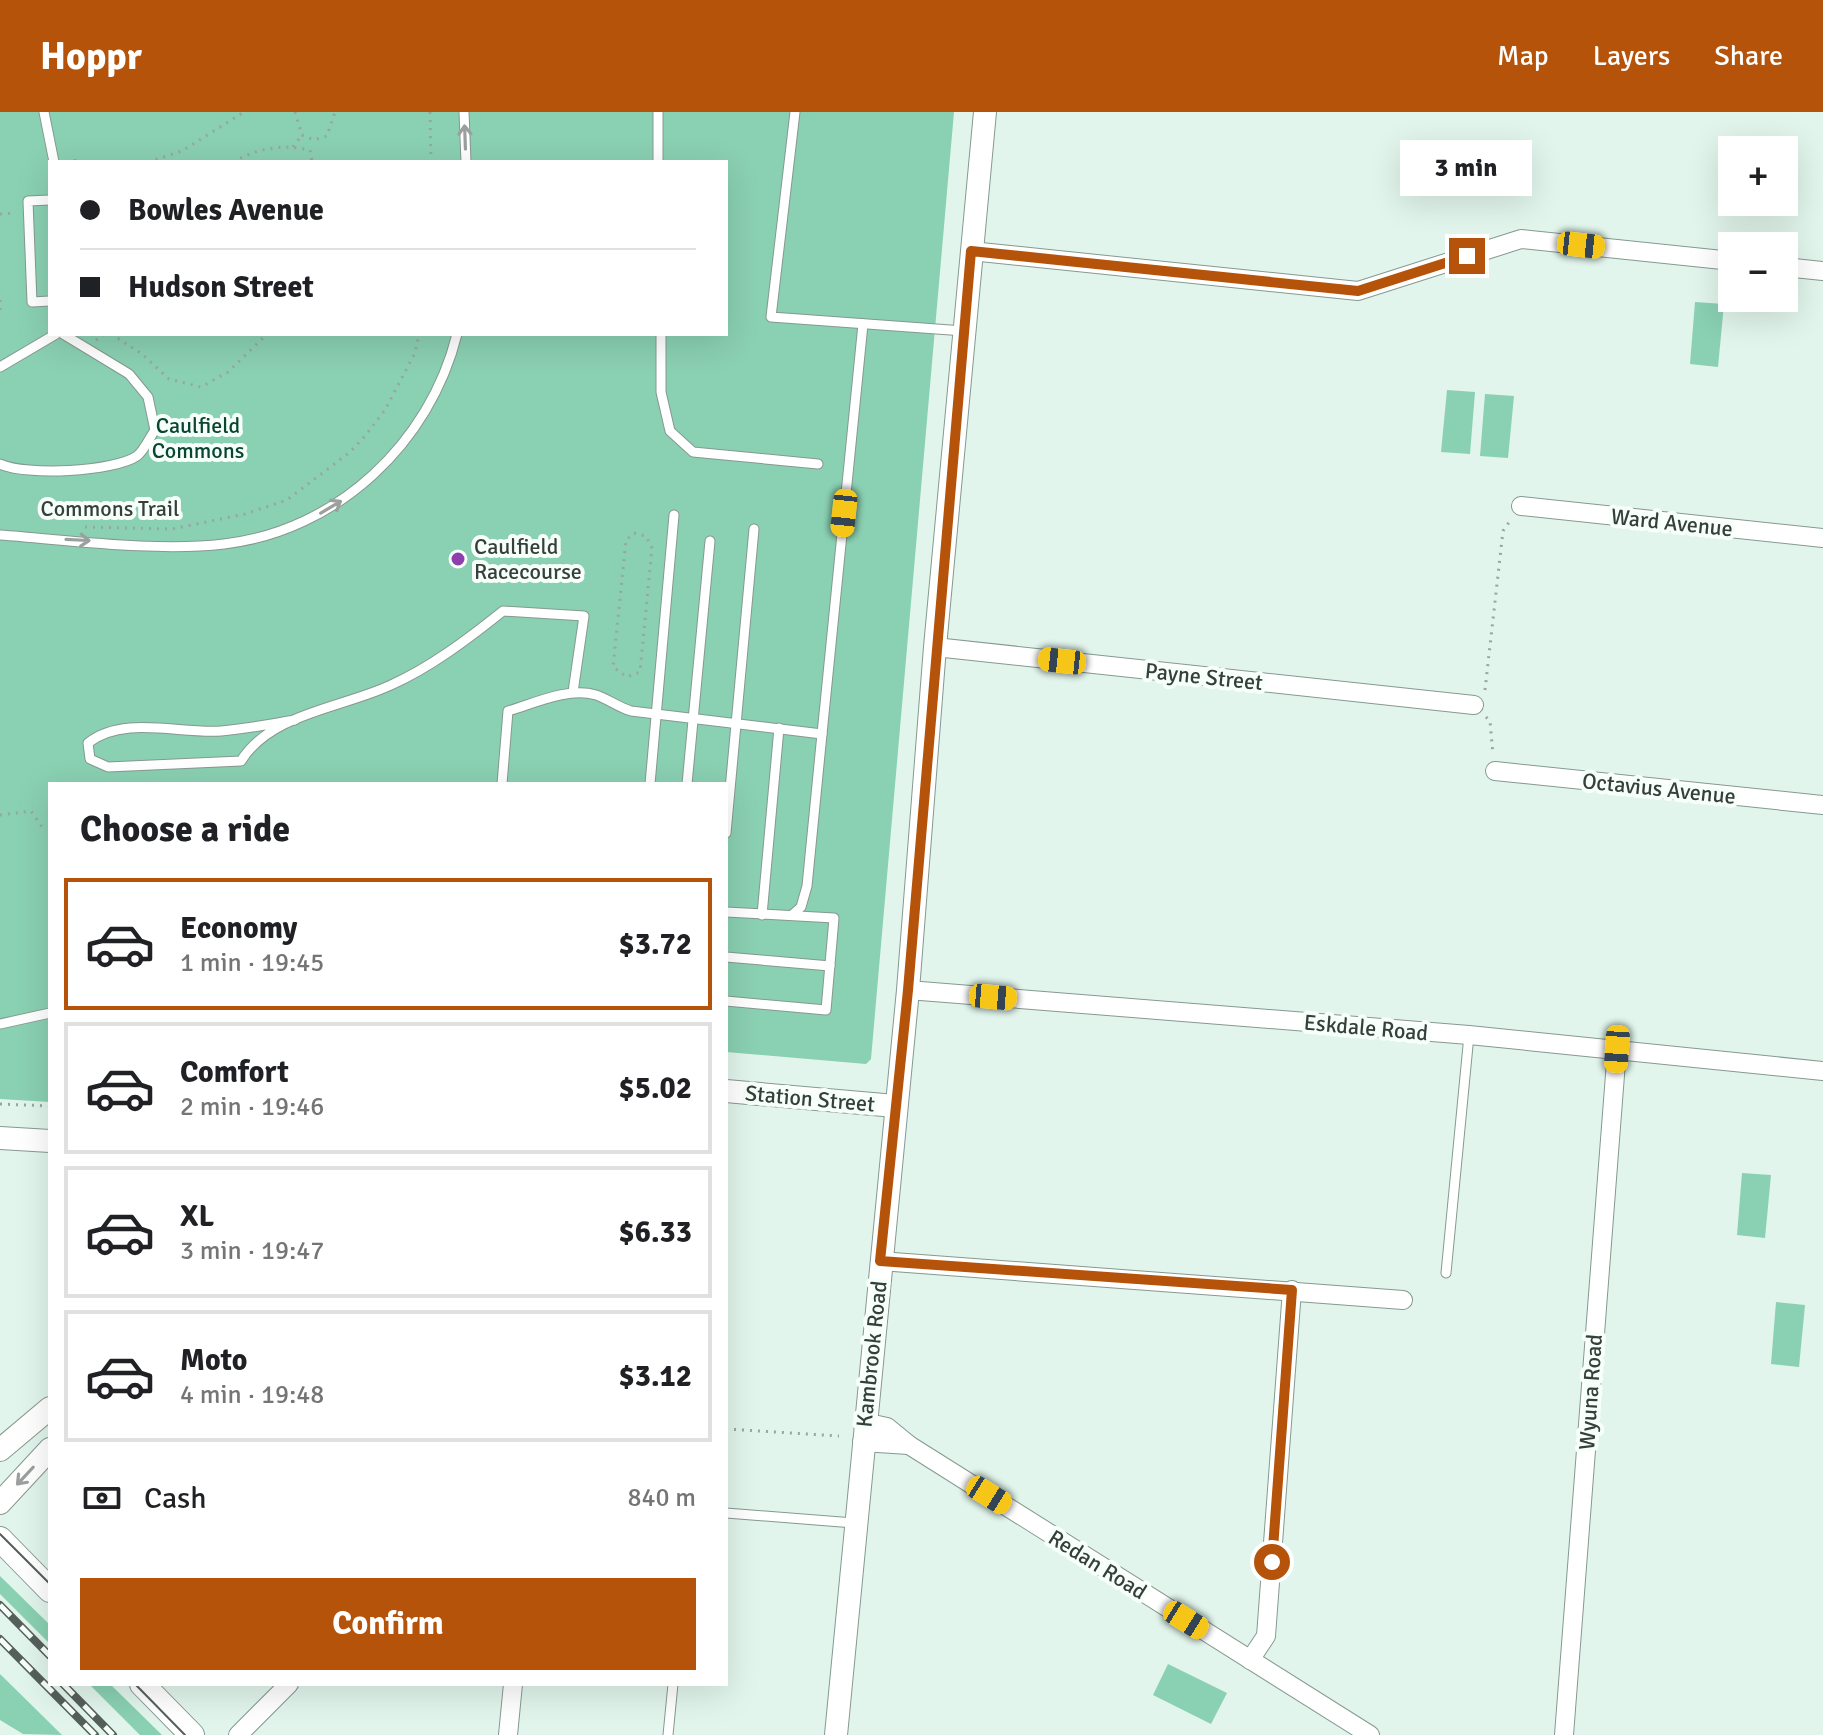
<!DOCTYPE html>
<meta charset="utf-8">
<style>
body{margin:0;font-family:Signika,sans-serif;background:#f2f2f2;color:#202124;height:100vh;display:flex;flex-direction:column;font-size:30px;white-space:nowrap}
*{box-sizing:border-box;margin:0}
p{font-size:26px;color:#757577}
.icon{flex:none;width:44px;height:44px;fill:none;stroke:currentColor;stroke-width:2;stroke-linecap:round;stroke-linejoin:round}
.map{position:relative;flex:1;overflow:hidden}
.side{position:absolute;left:48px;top:670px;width:680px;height:904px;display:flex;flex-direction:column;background:#fff;border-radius:0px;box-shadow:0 8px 32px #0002}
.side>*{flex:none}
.banner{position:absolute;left:48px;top:48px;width:680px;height:176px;border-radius:0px;box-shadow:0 8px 32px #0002;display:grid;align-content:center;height:176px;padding:0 32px;background:#fff}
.tools{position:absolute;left:1718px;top:24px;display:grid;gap:16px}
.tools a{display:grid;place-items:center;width:80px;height:80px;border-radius:0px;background:#fff;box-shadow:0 8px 32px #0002;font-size:40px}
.end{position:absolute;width:36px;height:36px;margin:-18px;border:10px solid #b45309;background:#fff;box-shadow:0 0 0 4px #fff}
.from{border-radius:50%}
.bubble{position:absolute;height:56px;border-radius:0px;background:#fff;box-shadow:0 8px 32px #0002;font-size:26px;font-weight:800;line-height:56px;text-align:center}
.car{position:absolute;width:24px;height:48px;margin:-24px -12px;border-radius:10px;box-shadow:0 0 6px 2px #0007;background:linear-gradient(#f5c518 24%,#345 0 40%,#f5c518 0 76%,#345 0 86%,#f5c518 0)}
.banner b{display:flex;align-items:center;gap:28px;height:76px;font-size:30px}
.banner b+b{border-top:2px solid #e0e0e0}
.banner i{width:20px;height:20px;background:#202124}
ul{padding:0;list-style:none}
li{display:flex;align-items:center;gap:24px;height:132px;margin:0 16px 12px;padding:0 16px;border:4px solid #e0e0e0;border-radius:0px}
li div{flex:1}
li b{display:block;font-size:30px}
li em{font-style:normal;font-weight:800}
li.current{border-color:#b45309}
li>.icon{width:72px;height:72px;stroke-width:1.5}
h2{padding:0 32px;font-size:36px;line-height:96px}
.pay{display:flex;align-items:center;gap:20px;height:88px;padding:0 32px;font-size:30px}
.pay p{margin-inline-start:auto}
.primary-button{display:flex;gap:16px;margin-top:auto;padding:16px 32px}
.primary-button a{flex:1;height:92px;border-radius:0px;background:#b45309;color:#fff;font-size:32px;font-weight:800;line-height:92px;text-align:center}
header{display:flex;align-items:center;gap:48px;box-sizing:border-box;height:112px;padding:0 40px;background:#b45309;color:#fff}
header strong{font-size:38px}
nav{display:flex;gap:44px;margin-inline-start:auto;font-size:28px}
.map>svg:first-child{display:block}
</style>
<header>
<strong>Hoppr</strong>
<nav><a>Map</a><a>Layers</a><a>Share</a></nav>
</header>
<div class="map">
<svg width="1823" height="1623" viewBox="0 0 1823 1623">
<rect width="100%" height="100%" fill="#e1f5ec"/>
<!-- green -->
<g fill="#8ad0b2" fill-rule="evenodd">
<path d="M0 0H954L871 947 866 952 726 940V672H50V990L0 987ZM50 50H726V222H50Z"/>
<path d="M1695 190 1724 192 1718 255 1690 252Z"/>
<path d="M1447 278 1475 280 1470 342 1441 340Z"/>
<path d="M1485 282 1514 284 1508 346 1480 344Z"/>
<path d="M1742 1061 1771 1063 1765 1126 1737 1123Z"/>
<path d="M1776 1190 1805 1193 1799 1255 1771 1252Z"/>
<path d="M0 1464 50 1513V1532L0 1482Z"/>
<path d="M1168 1552 1227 1581 1211 1612 1153 1583Z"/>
<path d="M0 1562 62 1623 23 1622 0 1608Z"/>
<path d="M89 1572H110L162 1623H140Z"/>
</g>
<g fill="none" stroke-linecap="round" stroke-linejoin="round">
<defs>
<g id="service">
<path d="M44 0 54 50"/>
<path d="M464 0 466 50"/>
<path d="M658 0V50"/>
<path d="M795 0 771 205 964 219"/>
<path d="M50 88 28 89 32 190 50 189"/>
<path d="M661 222V280L670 319 693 340 818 352"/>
<path d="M0 255 56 222"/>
<path d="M0 352C26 364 113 360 137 344 144 339 150 325 155 318L148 285 129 262 63 222"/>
<path d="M0 423C69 428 156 440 224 432 337 419 430 331 457 222"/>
<path d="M295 608C271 612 246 617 221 619 179 622 123 603 88 631L90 647 108 655 241 649C271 601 342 596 391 573 431 555 468 527 503 499L584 504 573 580"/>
<path d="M822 622 863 212"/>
<path d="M502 672 508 599C535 591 568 575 596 583 608 587 618 595 631 599L822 622 807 774 801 795 792 803"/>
<path d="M650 672 674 403"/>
<path d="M687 672 710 429"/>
<path d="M726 721 754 417"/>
<path d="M726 800 834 806 826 898 726 889"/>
<path d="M762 803 779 616"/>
<path d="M726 845 830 854"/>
<path d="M0 912 50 901"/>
<path d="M1446 1161 1469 923"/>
<path d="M726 1401 854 1411"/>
<path d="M668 1623 673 1572"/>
</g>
<g id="minor">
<path d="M971 139 1358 179 1521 127 1732 149"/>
<path d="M1784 155 1823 159"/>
<path d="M1521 394 1823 426"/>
<path d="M935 535 1474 593"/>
<path d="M1495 659 1823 693"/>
<path d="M908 878 1469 923 1823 959"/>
<path d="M880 1149 1403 1188"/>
<path d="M864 1310 887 1315 909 1333 1370 1623"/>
<path d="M862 1330 909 1333"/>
<path d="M1250 1548 1266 1524 1292 1178"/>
<path d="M238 1623 289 1572"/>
<path d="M508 1623 513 1572"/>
<path d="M1564 1623 1617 937"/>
</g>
<g id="tertiary">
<path d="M726 979 895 994"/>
<path d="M0 1026 50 1029"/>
<path d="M0 1338 50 1296"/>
<path d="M0 1391 50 1337"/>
<path d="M836 1623 908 878 935 535 985 0"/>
</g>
<g id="secondary">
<path d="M0 1427 50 1478"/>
<path d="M142 1572 192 1623"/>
</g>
</defs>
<!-- service casing -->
<use href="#service" stroke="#869990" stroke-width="11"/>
<!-- minor casing -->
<use href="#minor" stroke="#869990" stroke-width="20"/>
<!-- tertiary casing -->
<use href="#tertiary" stroke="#869990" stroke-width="24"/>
<!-- secondary casing -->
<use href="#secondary" stroke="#869990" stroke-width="26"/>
<!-- path -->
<g stroke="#98a6a0" stroke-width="3" stroke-dasharray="2 6" stroke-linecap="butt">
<path d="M295 0 302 23 314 28 327 24 335 0"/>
<path d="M430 0 431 50"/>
<path d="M293 35 302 23"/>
<path d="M75 47V50"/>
<path d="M148 50 182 39 244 0"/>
<path d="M233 50C258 36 282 32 310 38L312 50"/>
<path d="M0 102 16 101"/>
<path d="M0 188V203"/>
<path d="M111 222 142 242 169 267 201 275 228 260 267 222"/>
<path d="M96 228 105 222"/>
<path d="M85 415 172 417 245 402 287 388 350 340 365 324 385 298 415 241 419 222"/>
<path d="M634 421 646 424 652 436 640 560 627 565 613 555 626 428Z"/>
<path d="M1485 578 1503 419 1512 406"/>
<path d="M1486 605 1490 609 1493 643"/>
<path d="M0 703 31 699 42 715"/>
<path d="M0 992 50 994"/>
<path d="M726 1317 839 1324"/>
</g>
<!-- service -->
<use href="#service" stroke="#fff" stroke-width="9"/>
<!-- minor -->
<use href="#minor" stroke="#fff" stroke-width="18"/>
<!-- tertiary -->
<use href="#tertiary" stroke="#fff" stroke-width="22"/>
<!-- secondary -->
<use href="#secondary" stroke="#fff" stroke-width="24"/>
<!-- tram -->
<g stroke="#56605b" stroke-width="2">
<path d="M0 1422 50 1472"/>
<path d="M135 1572 185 1623"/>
</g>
<defs>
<g id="rail">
<path d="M0 1493 50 1544"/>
<path d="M0 1527 95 1623"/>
<path d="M63 1572 113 1623"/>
</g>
</defs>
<!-- rail casing -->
<use href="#rail" stroke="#56605b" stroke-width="8"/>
<!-- rail -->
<use href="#rail" stroke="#f7fffb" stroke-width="5" stroke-dasharray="15" stroke-linecap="butt"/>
</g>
<!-- one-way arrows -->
<defs><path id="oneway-shaft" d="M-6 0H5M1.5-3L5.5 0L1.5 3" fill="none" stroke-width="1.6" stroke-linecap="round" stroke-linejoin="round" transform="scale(2)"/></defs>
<g stroke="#9b9f9d">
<use href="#oneway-shaft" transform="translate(465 25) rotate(-92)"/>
<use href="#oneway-shaft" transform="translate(331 395) rotate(-31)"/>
<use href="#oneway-shaft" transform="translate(78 428) rotate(3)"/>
<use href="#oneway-shaft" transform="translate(25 1364) rotate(133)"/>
</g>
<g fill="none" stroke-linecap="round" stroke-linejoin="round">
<!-- route -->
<path stroke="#b45309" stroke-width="10" d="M1272 1450 1292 1178 880 1149 908 878 971 139 1358 179 1467 144"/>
</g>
<!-- markers -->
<circle fill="#8f3ead" stroke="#f7fffb" stroke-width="3" cx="458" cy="447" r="8"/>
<g text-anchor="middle" stroke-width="8" stroke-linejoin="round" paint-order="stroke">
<!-- park labels -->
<g font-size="22" fill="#094632" stroke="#f7fffb">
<text x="198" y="321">Caulfield<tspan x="198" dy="25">Commons</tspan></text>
</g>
<!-- street labels -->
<g font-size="22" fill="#373f3b" stroke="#f7fffb">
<text x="110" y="404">Commons Trail</text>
<text transform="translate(1672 410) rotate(6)" y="8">Ward Avenue</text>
<text transform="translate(1204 564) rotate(6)" y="8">Payne Street</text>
<text transform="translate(1659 676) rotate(6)" y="8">Octavius Avenue</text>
<text transform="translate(1366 915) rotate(5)" y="8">Eskdale Road</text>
<text transform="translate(810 986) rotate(5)" y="8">Station Street</text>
<text transform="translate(871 1242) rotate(-84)" y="8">Kambrook Road</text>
<text transform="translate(1590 1280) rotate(-86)" y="8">Wyuna Road</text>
<text transform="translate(1098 1452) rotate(32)" y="8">Redan Road</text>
</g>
<!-- poi labels -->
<g font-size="22" fill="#373f3b" stroke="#f7fffb" text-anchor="start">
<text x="474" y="442">Caulfield<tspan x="474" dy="25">Racecourse</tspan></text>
</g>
</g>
</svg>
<div class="tools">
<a>+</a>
<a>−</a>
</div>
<i class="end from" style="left:1272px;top:1450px"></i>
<i class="end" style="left:1467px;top:144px"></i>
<div class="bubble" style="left:1400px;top:28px;width:132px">3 min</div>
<i class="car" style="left:1581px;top:133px;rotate:96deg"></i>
<i class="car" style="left:844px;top:401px;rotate:186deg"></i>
<i class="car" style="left:1062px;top:549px;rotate:276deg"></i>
<i class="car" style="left:993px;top:885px;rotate:95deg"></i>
<i class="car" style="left:1617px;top:937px;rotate:184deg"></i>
<i class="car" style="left:989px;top:1383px;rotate:122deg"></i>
<i class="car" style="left:1186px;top:1508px;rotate:122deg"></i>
<div class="banner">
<b><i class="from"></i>Bowles Avenue</b>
<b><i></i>Hudson Street</b>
</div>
<section class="side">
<h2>Choose a ride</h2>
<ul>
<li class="current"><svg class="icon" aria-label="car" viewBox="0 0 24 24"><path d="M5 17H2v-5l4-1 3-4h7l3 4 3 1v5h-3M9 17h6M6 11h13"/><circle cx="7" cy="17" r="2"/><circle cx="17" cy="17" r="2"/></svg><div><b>Economy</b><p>1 min · 19:45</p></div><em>$3.72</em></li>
<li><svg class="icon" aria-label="car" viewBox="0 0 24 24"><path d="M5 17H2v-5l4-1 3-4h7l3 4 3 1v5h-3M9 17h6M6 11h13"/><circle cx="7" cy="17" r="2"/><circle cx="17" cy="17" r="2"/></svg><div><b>Comfort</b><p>2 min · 19:46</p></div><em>$5.02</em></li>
<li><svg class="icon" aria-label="car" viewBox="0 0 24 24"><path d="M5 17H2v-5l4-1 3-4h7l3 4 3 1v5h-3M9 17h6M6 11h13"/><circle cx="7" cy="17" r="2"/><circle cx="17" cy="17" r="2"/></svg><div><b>XL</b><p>3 min · 19:47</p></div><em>$6.33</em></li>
<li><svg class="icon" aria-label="car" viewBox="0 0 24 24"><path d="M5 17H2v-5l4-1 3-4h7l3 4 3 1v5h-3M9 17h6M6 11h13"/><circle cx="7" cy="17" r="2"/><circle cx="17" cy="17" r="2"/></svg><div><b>Moto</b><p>4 min · 19:48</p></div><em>$3.12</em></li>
</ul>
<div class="pay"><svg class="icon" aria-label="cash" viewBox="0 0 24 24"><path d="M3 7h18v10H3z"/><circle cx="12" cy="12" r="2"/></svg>Cash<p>840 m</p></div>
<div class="primary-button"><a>Confirm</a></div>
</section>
</div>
